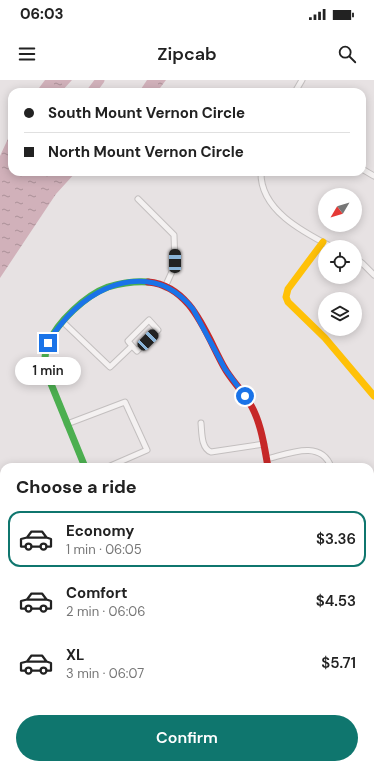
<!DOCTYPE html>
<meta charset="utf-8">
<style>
body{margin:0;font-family:"DM Sans",sans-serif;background:#f2f2f2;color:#222;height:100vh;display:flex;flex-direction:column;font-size:15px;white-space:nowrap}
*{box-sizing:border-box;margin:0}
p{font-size:13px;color:#767676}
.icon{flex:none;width:22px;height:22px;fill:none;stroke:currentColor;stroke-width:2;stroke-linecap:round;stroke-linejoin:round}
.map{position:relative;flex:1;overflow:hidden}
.side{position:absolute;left:0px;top:383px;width:374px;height:306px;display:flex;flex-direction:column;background:#fff;border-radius:12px 12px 0 0;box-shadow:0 2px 10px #0003}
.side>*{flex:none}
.guide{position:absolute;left:8px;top:8px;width:358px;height:88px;border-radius:12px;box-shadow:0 2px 10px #0003;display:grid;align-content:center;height:88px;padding:0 16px;background:#fff}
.needle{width:26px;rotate:232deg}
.tools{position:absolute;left:318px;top:108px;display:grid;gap:8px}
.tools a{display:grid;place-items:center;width:44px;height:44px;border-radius:50%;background:#fff;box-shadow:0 2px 10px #0003;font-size:20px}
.end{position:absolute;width:18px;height:18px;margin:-9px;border:5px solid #1a73e8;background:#fff;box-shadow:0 0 0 2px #fff}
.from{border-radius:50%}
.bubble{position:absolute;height:28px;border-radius:14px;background:#fff;box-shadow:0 2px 10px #0003;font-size:13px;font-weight:600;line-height:28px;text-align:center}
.car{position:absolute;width:12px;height:24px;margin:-12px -6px;border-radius:5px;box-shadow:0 0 3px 1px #0007;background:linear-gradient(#222 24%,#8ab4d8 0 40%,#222 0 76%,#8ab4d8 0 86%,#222 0)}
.guide b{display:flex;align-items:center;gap:14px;height:38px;font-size:15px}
.guide b+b{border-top:1px solid #e0e0e0}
.guide i{width:10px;height:10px;background:#222}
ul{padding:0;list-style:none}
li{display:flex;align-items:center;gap:12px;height:56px;margin:0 8px 6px;padding:0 8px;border:2px solid transparent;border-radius:12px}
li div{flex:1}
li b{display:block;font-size:15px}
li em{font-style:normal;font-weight:600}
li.selected{border-color:#0f766e}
li>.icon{width:36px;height:36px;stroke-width:1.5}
h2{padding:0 16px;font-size:18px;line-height:48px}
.button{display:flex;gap:8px;margin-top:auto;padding:8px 16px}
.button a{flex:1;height:46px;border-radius:24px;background:#0f766e;color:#fff;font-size:16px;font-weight:600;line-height:46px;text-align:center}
.status{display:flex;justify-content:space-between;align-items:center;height:28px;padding:0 20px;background:#fff;direction:ltr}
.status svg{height:11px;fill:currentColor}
header{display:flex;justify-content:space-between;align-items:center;height:52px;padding:0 16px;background:#fff;font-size:18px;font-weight:600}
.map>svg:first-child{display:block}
</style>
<div class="status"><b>06:03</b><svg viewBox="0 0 49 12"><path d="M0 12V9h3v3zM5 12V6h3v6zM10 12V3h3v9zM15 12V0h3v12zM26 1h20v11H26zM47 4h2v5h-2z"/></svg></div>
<header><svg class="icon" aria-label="menu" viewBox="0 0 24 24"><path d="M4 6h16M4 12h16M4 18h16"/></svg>Zipcab<svg class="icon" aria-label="search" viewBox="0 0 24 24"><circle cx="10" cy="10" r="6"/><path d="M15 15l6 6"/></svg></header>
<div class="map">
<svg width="374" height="689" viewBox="0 0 374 689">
<defs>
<pattern id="water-ripples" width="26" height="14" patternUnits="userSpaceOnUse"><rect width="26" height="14" fill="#d1b1ba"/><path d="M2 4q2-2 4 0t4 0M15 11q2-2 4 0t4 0" fill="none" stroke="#ab9098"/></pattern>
</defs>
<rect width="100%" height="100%" fill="#e7e2e3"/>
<!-- water -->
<g fill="url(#water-ripples)">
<path d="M45 0H72L61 12H36Z"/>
<path d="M147 0H166L157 12H139Z"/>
<path d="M12 50V92H76L56 114 0 198V76Z"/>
</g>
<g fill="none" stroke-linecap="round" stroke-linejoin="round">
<!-- river -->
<path stroke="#d1b1ba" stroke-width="9" d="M91 12 100 0"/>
<defs>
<g id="street">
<path d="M295 12 302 0"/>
<path d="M362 89 374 96"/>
<path d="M261 92C260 130 303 152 332 167"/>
<path d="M138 119 174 155 175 185 165 207"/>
<path d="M355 178 362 183 374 195"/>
<path d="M63 242 110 287 132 266 137 271 158 250 149 240 128 261 132 266"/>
<path d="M201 343C202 353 201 368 211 372L264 364"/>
<path d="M67 344 125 322 147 370 108 387"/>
<path d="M267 379C288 374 321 359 331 387"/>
<path d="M0 420 4 419"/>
<path d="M0 483 4 482"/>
<path d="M370 530 374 534"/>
<path d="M0 551 4 548"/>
<path d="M0 621 4 619"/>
<path d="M370 684 374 683"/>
<path d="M58 685 62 689"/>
<path d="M0 686 4 685"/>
<path d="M345 689 360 685"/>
</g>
</defs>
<!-- street casing -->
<use href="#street" stroke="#c3bfbf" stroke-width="7"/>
<!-- street -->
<use href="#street" stroke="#f4f1f1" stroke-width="5"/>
<!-- fast -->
<g stroke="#4caf50" stroke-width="7">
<path d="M85 387 47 294C44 284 44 274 48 264 57 242 86 215 108 207 122 203 134 201 148 202"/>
<path d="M370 574 374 573"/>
<path d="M134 685 135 689"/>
</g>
<!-- slow -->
<g stroke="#ffc107" stroke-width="7">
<path d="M323 162 288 209 286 217 288 222 325 258 374 316"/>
<path d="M0 649 4 648"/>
</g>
<!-- jam -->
<path stroke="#c62828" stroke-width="7" d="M148 202C192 206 206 255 224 287 231 300 242 310 249 322 261 341 264 365 268 387"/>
</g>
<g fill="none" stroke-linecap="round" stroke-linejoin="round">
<!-- route -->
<path stroke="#1a73e8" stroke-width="5" d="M48 263C53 253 60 245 68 236 103 199 157 184 193 229L225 289 245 316"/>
</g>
</svg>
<div class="tools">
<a><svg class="needle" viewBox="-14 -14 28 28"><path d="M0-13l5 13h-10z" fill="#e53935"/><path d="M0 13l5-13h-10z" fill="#767676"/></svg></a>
<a><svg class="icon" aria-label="locate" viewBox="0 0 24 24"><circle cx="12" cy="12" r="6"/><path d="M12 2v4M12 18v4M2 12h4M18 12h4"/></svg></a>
<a><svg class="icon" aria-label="layers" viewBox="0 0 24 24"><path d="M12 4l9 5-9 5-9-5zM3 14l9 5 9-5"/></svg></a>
</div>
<i class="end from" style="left:245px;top:316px"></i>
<i class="end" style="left:48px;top:263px"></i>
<div class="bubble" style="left:15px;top:277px;width:66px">1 min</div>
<i class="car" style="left:175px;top:181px;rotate:0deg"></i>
<i class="car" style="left:148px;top:260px;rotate:45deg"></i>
<div class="guide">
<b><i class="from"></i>South Mount Vernon Circle</b>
<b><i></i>North Mount Vernon Circle</b>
</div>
<section class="side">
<h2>Choose a ride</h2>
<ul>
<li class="selected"><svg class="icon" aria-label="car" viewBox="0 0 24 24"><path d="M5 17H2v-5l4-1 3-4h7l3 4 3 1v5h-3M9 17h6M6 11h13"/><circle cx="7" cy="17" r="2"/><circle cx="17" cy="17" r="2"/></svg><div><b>Economy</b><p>1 min · 06:05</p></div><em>$3.36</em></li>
<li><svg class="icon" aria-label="car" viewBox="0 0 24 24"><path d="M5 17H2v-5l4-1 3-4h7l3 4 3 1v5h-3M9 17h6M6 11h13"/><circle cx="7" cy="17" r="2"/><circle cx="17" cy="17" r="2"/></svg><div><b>Comfort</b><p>2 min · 06:06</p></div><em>$4.53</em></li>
<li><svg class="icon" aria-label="car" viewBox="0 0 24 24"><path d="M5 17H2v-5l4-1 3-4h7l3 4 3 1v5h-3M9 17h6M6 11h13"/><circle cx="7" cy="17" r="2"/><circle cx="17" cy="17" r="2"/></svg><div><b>XL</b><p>3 min · 06:07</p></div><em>$5.71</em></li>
</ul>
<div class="button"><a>Confirm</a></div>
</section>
</div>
